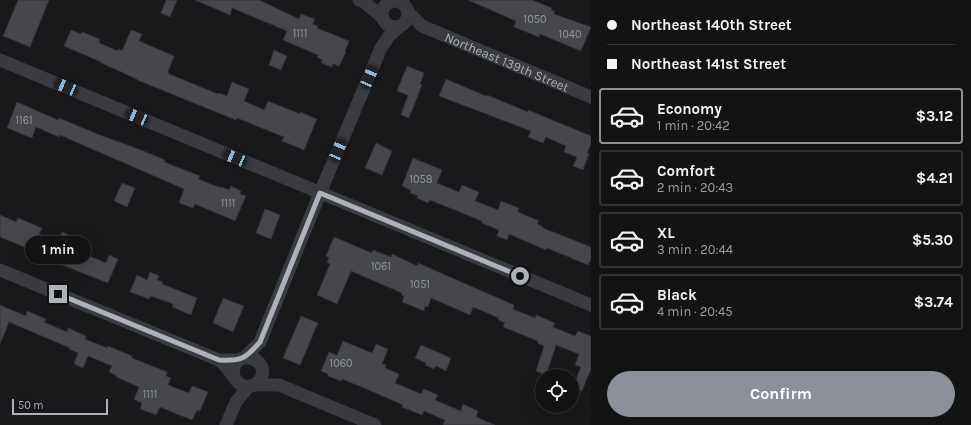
<!DOCTYPE html>
<meta charset="utf-8">
<style>
body{margin:0;font-family:Karla,sans-serif;background:#202022;color:#f1f3f6;height:100vh;display:flex;flex-direction:column;font-size:15px;white-space:nowrap}
*{box-sizing:border-box;margin:0}
p{font-size:13px;color:#9d9ea0}
.icon{flex:none;width:22px;height:22px;fill:none;stroke:currentColor;stroke-width:2;stroke-linecap:round;stroke-linejoin:round}
.map{position:relative;flex:1;overflow:hidden}
.side{display:flex;flex-direction:column;background:#131314;width:380px}
.side>*{flex:none}
.top-card{display:grid;align-content:center;height:88px;padding:0 16px;background:#131314}
.controls{position:absolute;left:535px;top:369px;display:grid;gap:8px}
.controls a{display:grid;place-items:center;width:44px;height:44px;border-radius:50%;background:#131314;box-shadow:0 4px 16px #0002,0 0 0 1px #323234;font-size:20px}
.scale{position:absolute;left:12px;bottom:10px;width:96px;box-sizing:border-box;padding-left:4px;border:2px solid #acb1ba;border-top:0;font-size:11px;line-height:14px;white-space:nowrap;color:#acb1ba;-webkit-text-stroke:3px #141416;paint-order:stroke}
.end{position:absolute;width:18px;height:18px;margin:-9px;border:5px solid #acb1ba;background:#111;box-shadow:0 0 0 2px #111}
.from{border-radius:50%}
.bubble{position:absolute;height:28px;border-radius:14px;background:#131314;box-shadow:0 4px 16px #0002,0 0 0 1px #323234;font-size:13px;font-weight:700;line-height:28px;text-align:center}
.car{position:absolute;width:12px;height:24px;margin:-12px -6px;border-radius:5px;box-shadow:0 0 3px 1px #0007;background:linear-gradient(#222 24%,#8ab4d8 0 40%,#222 0 76%,#8ab4d8 0 86%,#222 0)}
.top-card b{display:flex;align-items:center;gap:14px;height:38px;font-size:15px}
.top-card b+b{border-top:1px solid #323234}
.top-card i{width:10px;height:10px;background:#f1f3f6}
ul{padding:0;list-style:none}
li{display:flex;align-items:center;gap:12px;height:56px;margin:0 8px 6px;padding:0 8px;border:2px solid #323234;border-radius:4px}
li div{flex:1}
li b{display:block;font-size:15px}
li em{font-style:normal;font-weight:700}
li.active{border-color:#8c9099}
li>.icon{width:36px;height:36px;stroke-width:1.5}
.primary-button{display:flex;gap:8px;margin-top:auto;padding:8px 16px}
.primary-button a{flex:1;height:46px;border-radius:24px;background:#8c9099;color:#fff;font-size:16px;font-weight:700;line-height:46px;text-align:center}
main{display:flex;flex:1;min-height:0}
.map>svg:first-child{display:block}
</style>
<main>
<div class="map">
<svg width="591" height="425" viewBox="0 0 591 425">
<rect width="100%" height="100%" fill="#19191b"/>
<!-- building -->
<g fill="#46474b" stroke="#333337">
<path d="M18 0H49L30 47 3 36Z"/>
<path d="M166 0H177L170 17 161 13Z"/>
<path d="M195 0H259L299 19 301 14 315 19 312 24 318 26 317 28 349 41 345 51 346 52 339 66 333 64 332 67 321 63 322 60 317 57 318 55 283 40 287 31 232 8 230 15Z"/>
<path d="M468 0H532L552 8 551 10 555 11 554 14 591 27 581 51 540 34 539 37 514 27 516 21Z"/>
<path d="M71 30 81 34 82 32 100 39 99 43 118 51 119 49 122 51 131 30 142 34 139 41 174 56 168 72 169 74 218 94 219 93 227 96 232 82 249 89 244 101 264 110 268 101 300 114V112L317 119 304 150 282 141 284 137 237 118 236 120 137 80V79L101 63V62L64 46Z"/>
<path d="M274 50 287 56 281 70 269 65Z"/>
<path d="M407 66 424 73 420 84 422 85 409 118 401 115 408 95 397 91Z"/>
<path d="M446 79 486 96 487 95 528 112V110L591 136V144L587 153 589 154 583 170 573 166 577 157 564 152 566 146 546 137 543 143 528 137 531 131 439 96Z"/>
<path d="M17 102 58 120 59 118 100 135 141 150 165 160 164 162 200 176 198 179 221 188V187L229 190 231 186 241 191 240 194 246 196 235 221 195 204 193 208 179 203 184 189 60 135 59 137 36 127 32 138 7 128Z"/>
<path d="M376 143 392 151 382 175 365 168Z"/>
<path d="M413 158 442 170 437 183 459 192 462 185 479 192 475 201 498 210 501 201 519 208 518 212 539 221 537 224 543 227V228L591 247V259L588 265 547 248 546 250 509 234 507 240 497 236 499 230 482 223V221L430 200 428 203 417 198 418 196 410 193 411 190 402 186Z"/>
<path d="M122 183 135 188 127 207 114 201Z"/>
<path d="M265 209 280 215 271 239 256 233Z"/>
<path d="M0 215 16 222 18 218 42 228 39 234 58 242 62 232 86 242 82 253 106 263 109 255 118 259 108 283 47 259 49 254 28 245 27 248 0 237Z"/>
<path d="M334 237 372 253 373 250 391 257 392 254 417 266 418 263 514 305 513 309 535 318 536 315 555 323 553 327 575 336 578 331 591 336V371H590L582 391 573 387 581 367 575 365 579 354 556 345 546 375 536 371 544 346 537 343 538 341 503 327 505 323 498 320 499 318 473 307 470 315 431 298 428 307 425 306 424 311 402 302 404 296 401 295 402 293 351 271 337 304 317 295 330 264 327 263 329 257 326 256Z"/>
<path d="M150 272 159 276 157 280 163 282 162 284 197 298 191 315 172 307 173 304 151 296 149 299 130 292 137 275 147 280Z"/>
<path d="M223 298 244 306 233 332 213 323Z"/>
<path d="M0 305 26 316 27 311 46 319 44 322 67 332 68 328 86 336 85 339 107 348 108 346 132 356V358L167 372 166 376 171 378 168 385 189 393 192 386 208 392 200 411 197 410 192 420 160 407 156 415 140 409 142 403 134 399 139 387 116 377V375L109 372 112 366 88 356 83 368 74 364 78 353 69 349 70 348 9 322 0 344Z"/>
<path d="M301 316 318 323 300 365 283 358Z"/>
<path d="M343 341 372 353 376 344 388 349 382 364 386 365 385 368 399 374 395 383 421 394 424 389 438 395 435 400 461 411 463 404 478 411 476 417 495 425H443L445 420 424 411 422 415 402 407 403 405 364 388 342 379 341 381 328 376V374L321 371 329 352 337 355Z"/>
<path d="M421 345 451 358 446 371 436 366 434 369 425 365 426 363 415 358Z"/>
</g>
<g fill="none" stroke-linecap="round" stroke-linejoin="round">
<!-- minor -->
<g stroke="#3a3b40" stroke-width="13">
<path d="M359 0 364 2 382 17"/>
<circle cx="395" cy="14" r="13"/>
<path id="s1" d="M408 12 422 26 591 97"/>
<path d="M0 60 591 305"/>
<path d="M0 270 219 360H239"/>
<path d="M244 358 260 342 320 193 381 48 389 36 398 28"/>
<path d="M219 360C222 363 226 366 228 369 232 374 235 381 240 384 247 389 257 386 261 378 271 356 229 347 234 377"/>
<path d="M254 385H279L375 425"/>
<path d="M226 425 236 402 249 386"/>
</g>
</g>
<g fill="none" stroke-linecap="round" stroke-linejoin="round">
<!-- route -->
<path stroke="#acb1ba" stroke-width="5" d="M58 294 219 360C242 361 245 359 260 342L320 193 520 276"/>
</g>
<g text-anchor="middle" stroke-width="3" stroke-linejoin="round" paint-order="stroke">
<!-- number labels -->
<g font-size="11" fill="#92969e">
<text x="535" y="23">1050</text>
<text x="300" y="37">1111</text>
<text x="570" y="38">1040</text>
<text x="24" y="124">1161</text>
<text x="421" y="183">1058</text>
<text x="228" y="207">1111</text>
<text x="381" y="270">1061</text>
<text x="420" y="288">1051</text>
<text x="341" y="367">1060</text>
<text x="150" y="398">1111</text>
</g>
<!-- street labels -->
<g font-size="13" fill="#acb1ba" stroke="#141416">
<text dy="5" stroke="none"><textPath href="#s1" startOffset="112">Northeast 139th Street</textPath></text>
</g>
</g>
</svg>
<div class="controls">
<a><svg class="icon" aria-label="locate" viewBox="0 0 24 24"><circle cx="12" cy="12" r="6"/><path d="M12 2v4M12 18v4M2 12h4M18 12h4"/></svg></a>
</div>
<div class="scale">50 m</div>
<i class="end from" style="left:520px;top:276px"></i>
<i class="end" style="left:58px;top:294px"></i>
<div class="bubble" style="left:25px;top:236px;width:66px">1 min</div>
<i class="car" style="left:369px;top:77px;rotate:23deg"></i>
<i class="car" style="left:66px;top:87px;rotate:293deg"></i>
<i class="car" style="left:137px;top:117px;rotate:293deg"></i>
<i class="car" style="left:338px;top:150px;rotate:23deg"></i>
<i class="car" style="left:235px;top:158px;rotate:293deg"></i>
</div>
<section class="side">
<div class="top-card">
<b><i class="from"></i>Northeast 140th Street</b>
<b><i></i>Northeast 141st Street</b>
</div>
<ul>
<li class="active"><svg class="icon" aria-label="car" viewBox="0 0 24 24"><path d="M5 17H2v-5l4-1 3-4h7l3 4 3 1v5h-3M9 17h6M6 11h13"/><circle cx="7" cy="17" r="2"/><circle cx="17" cy="17" r="2"/></svg><div><b>Economy</b><p>1 min · 20:42</p></div><em>$3.12</em></li>
<li><svg class="icon" aria-label="car" viewBox="0 0 24 24"><path d="M5 17H2v-5l4-1 3-4h7l3 4 3 1v5h-3M9 17h6M6 11h13"/><circle cx="7" cy="17" r="2"/><circle cx="17" cy="17" r="2"/></svg><div><b>Comfort</b><p>2 min · 20:43</p></div><em>$4.21</em></li>
<li><svg class="icon" aria-label="car" viewBox="0 0 24 24"><path d="M5 17H2v-5l4-1 3-4h7l3 4 3 1v5h-3M9 17h6M6 11h13"/><circle cx="7" cy="17" r="2"/><circle cx="17" cy="17" r="2"/></svg><div><b>XL</b><p>3 min · 20:44</p></div><em>$5.30</em></li>
<li><svg class="icon" aria-label="car" viewBox="0 0 24 24"><path d="M5 17H2v-5l4-1 3-4h7l3 4 3 1v5h-3M9 17h6M6 11h13"/><circle cx="7" cy="17" r="2"/><circle cx="17" cy="17" r="2"/></svg><div><b>Black</b><p>4 min · 20:45</p></div><em>$3.74</em></li>
</ul>
<div class="primary-button"><a>Confirm</a></div>
</section>
</main>
